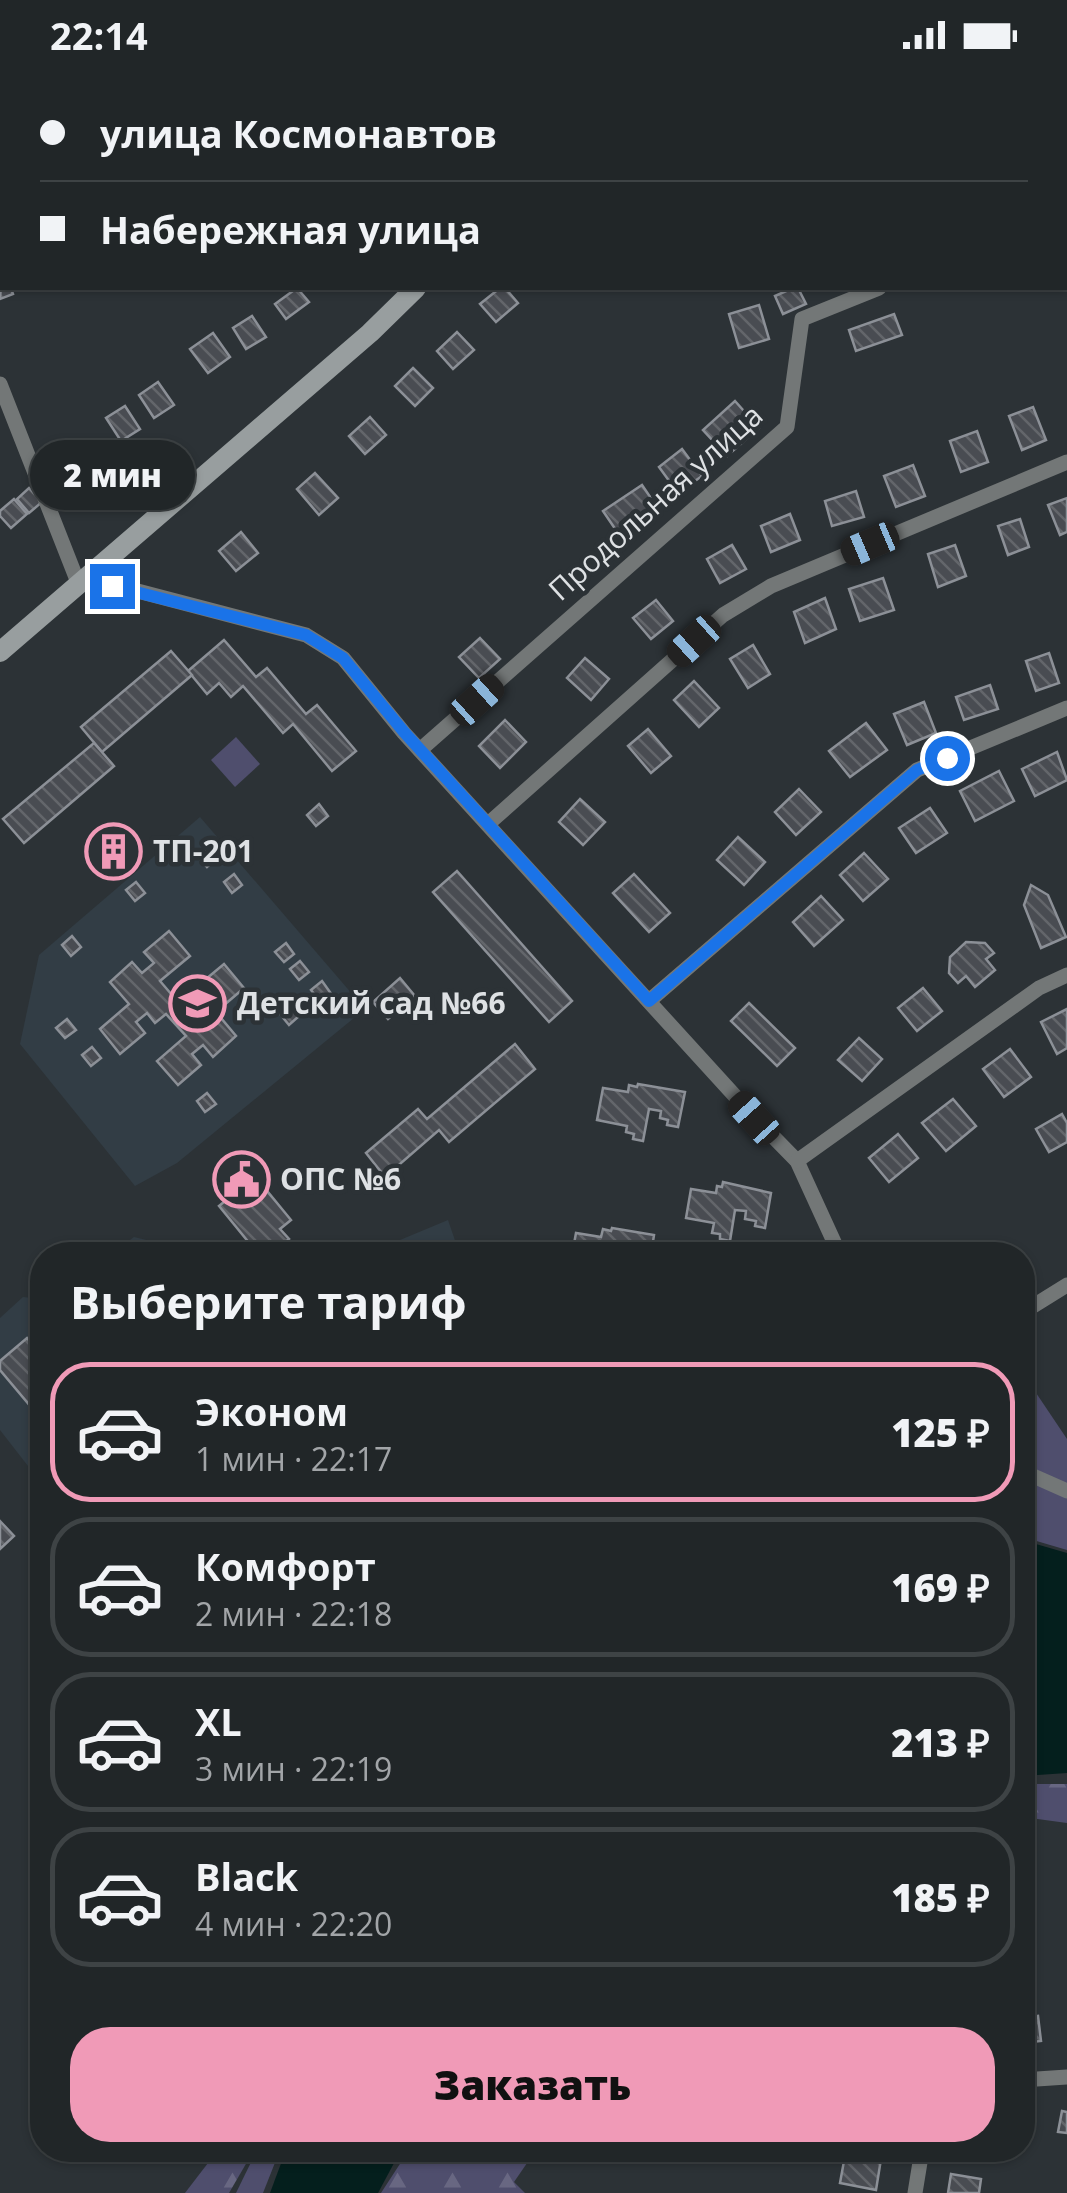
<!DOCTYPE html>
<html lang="ru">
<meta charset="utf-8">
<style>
body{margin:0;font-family:"Open Sans",sans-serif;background:#2d3234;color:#f1f3f6;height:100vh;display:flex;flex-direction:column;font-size:38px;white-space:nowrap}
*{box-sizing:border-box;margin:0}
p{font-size:32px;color:#a2a5a8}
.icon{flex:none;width:55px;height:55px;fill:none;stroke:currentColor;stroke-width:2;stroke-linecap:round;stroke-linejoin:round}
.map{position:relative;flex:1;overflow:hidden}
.drawer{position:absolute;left:30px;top:1172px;width:1005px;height:920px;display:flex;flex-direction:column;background:#212628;border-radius:40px;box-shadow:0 2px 8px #0004,0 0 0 2px #3e4345}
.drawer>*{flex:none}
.hud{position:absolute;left:0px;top:0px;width:1068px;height:220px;box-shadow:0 2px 8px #0004,0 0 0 2px #3e4345;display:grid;align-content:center;height:220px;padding:0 40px;background:#212628}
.end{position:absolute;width:45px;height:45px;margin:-22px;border:12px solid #1a73e8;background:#fff;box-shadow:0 0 0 5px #fff}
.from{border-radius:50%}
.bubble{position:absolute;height:70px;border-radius:35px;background:#212628;box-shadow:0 2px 8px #0004,0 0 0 2px #3e4345;font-size:32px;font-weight:800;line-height:70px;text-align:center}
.car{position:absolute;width:30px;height:60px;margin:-30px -15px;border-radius:12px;box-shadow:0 0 8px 2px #0007;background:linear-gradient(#222 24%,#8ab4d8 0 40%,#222 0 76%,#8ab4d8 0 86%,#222 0)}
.hud b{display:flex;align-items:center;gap:35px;height:95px;font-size:38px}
.hud b+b{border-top:2px solid #3e4345}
.hud i{width:25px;height:25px;background:#f1f3f6}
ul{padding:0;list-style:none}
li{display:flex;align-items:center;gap:30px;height:140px;margin:0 20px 15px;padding:0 20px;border:5px solid #3e4345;border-radius:40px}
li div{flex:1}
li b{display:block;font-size:38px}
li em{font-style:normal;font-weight:800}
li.selected{border-color:#f09ab7}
li>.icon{width:90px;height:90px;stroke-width:1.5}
h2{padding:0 40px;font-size:45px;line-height:120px}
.primary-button{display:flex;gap:20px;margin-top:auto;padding:20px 40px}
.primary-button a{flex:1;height:115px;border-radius:40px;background:#f09ab7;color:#111;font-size:40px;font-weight:800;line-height:115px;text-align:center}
.status{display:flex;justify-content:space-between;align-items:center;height:70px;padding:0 50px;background:#212628;direction:ltr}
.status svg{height:28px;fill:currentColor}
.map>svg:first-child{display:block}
</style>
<div class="status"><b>22:14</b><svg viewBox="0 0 49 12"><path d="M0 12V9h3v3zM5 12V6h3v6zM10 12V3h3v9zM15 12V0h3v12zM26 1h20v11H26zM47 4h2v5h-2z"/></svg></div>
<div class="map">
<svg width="1067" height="2123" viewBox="0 0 1067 2123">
<defs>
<pattern id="forest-firs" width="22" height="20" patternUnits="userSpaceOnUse" patternTransform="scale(2.5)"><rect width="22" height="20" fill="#4f4e6d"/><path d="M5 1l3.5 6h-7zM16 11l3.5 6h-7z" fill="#686782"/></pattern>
<pattern id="building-back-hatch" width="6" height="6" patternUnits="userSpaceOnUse" patternTransform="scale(2.5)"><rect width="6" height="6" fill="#494c52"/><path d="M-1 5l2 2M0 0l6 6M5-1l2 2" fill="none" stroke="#63666b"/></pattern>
</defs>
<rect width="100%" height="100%" fill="#2c3236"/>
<!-- built -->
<g fill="#323d45">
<path d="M200 747 365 939 177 1093 135 1116 20 974 39 885Z"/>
<path d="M448 1150 460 1185H364Z"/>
<path d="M134 1167 200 1183 201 1185H110Z"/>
<path d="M23 1227 42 1229V1414L0 1360V1248Z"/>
</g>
<!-- green -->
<g fill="#4f4e6d">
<path d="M236 667 260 694 235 717 211 690Z"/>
<path d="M1022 1302 1067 1369V1480L1023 1467Z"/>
<path d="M257 2080H280L263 2123H236Z"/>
</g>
<!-- forest -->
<g fill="url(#forest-firs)">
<path d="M1022 1714H1067V1753L1023 1747Z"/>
<path d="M218 2080H254L229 2123H185Z"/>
<path d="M409 2080H536L514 2112 525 2123H381Z"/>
</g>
<!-- water -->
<g fill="#041f1d">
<path d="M1022 1470 1067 1483V1703L1023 1706Z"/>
<path d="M286 2080H401L378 2123H270Z"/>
</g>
<!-- building -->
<g fill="url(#building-back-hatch)" stroke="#8c9097" stroke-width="2.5">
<path d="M2 202V218H11L13 224 0 229Z"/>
<path d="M297 218 309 232 286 249 275 234Z"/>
<path d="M500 218H505L518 233 496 252 480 234Z"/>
<path d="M793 218H798L806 234 783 244 775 226Z"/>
<path d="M759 235 769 269 739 278 729 244Z"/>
<path d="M894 244 902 265 856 281 849 260Z"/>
<path d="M252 246 266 267 246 279 233 258Z"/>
<path d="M457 262 474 280 453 299 437 281Z"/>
<path d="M213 263 230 287 208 303 190 279Z"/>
<path d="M413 298 433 318 415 336 395 316Z"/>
<path d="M158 312 174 335 154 348 139 325Z"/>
<path d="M735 331 759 358 727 386 703 360Z"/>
<path d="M125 336 140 359 121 371 106 348Z"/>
<path d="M1033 337 1046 370 1022 380 1009 346Z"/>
<path d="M370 347 386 365 365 384 349 366Z"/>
<path d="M977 361 988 392 961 402 950 371Z"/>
<path d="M86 373 100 395 79 409 64 387Z"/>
<path d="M682 379 702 406 678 423 659 397Z"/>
<path d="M913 395 925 426 896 437 884 406Z"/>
<path d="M315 403 338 428 319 445 297 419Z"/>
<path d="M642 415 659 440 620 466 603 441Z"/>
<path d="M29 418 42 432 29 443 17 429Z"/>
<path d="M856 421 864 447 832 456 825 431Z"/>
<path d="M1067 428V462L1060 465 1048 435Z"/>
<path d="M14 429 27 444 11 458 0 446V441Z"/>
<path d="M790 444 800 470 771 482 761 456Z"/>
<path d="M1020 449 1029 477 1008 485 998 456Z"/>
<path d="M241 462 258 483 236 501 219 481Z"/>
<path d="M732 475 746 499 720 513 707 489Z"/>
<path d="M955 475 966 506 938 517 928 484Z"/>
<path d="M883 508 894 540 860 551 849 519Z"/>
<path d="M825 528 836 559 805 573 794 542Z"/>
<path d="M656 530 673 551 651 569 633 548Z"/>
<path d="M480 568 500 589 479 608 459 587Z"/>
<path d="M224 570 256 607 267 598 306 644 317 635 356 681 332 701 293 654 283 663 243 616 231 627 219 613 207 624 188 601Z"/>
<path d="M753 575 770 604 748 618 730 589Z"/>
<path d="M171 581 192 605 102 682 81 657Z"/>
<path d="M1049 583 1059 613 1036 621 1026 591Z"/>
<path d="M585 588 609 609 591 630 567 608Z"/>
<path d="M694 611 719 638 699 657 674 630Z"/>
<path d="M990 615 998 639 964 650 956 627Z"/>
<path d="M924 632 936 663 907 675 894 644Z"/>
<path d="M505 650 526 672 500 698 479 676Z"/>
<path d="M866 653 887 680 850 707 829 681Z"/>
<path d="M648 659 671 686 651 703 628 676Z"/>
<path d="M94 673 114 696 24 773 3 749Z"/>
<path d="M1057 682 1067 710 1035 726 1022 699Z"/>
<path d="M999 701 1014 731 975 751 960 721Z"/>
<path d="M799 719 821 742 796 765 775 742Z"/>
<path d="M580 729 605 752 583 775 559 752Z"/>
<path d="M319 734 328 746 316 756 307 745Z"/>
<path d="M930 738 947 763 916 783 899 758Z"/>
<path d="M738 767 765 792 744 815 717 790Z"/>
<path d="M112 768 127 785 116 795 101 778Z"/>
<path d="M205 781 214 791 207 797 198 787Z"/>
<path d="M864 783 888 809 863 831 840 805Z"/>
<path d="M457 801 572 931 549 952 433 822Z"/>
<path d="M234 804 242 815 232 823 224 812Z"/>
<path d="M634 804 670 843 649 862 613 823Z"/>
<path d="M136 812 145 823 135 831 126 820Z"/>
<path d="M1031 815 1048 825 1066 867 1041 878 1024 835Z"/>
<path d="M821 826 843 850 814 876 793 852Z"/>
<path d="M169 861 190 886 160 911 178 932 189 923 198 934 209 925 200 914 224 894 244 918 216 942 236 966 213 987 203 975 192 984 201 995 178 1015 157 991 186 966 166 944 155 953 147 943 136 952 145 963 120 984 100 959 129 934 110 912 132 892 142 903 154 893 144 882Z"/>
<path d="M72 866 81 877 71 886 62 875Z"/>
<path d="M966 872 985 873 994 883 986 889 995 900 975 917 966 906 958 913 949 903 950 887Z"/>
<path d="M286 873 294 884 284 892 275 882Z"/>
<path d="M300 891 309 902 299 910 290 899Z"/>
<path d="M400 908 415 926 388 949 373 932Z"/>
<path d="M322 911 332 925 321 933 311 920Z"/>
<path d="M923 918 942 941 917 961 898 938Z"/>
<path d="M749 933 795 978 777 996 731 951Z"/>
<path d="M290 935 299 946 289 955 280 944Z"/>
<path d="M1067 939V978L1057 984 1041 952Z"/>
<path d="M67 949 76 960 65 968 56 958Z"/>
<path d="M859 968 882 989 862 1011 838 990Z"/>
<path d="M515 974 535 999 449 1072 439 1060 385 1107 366 1083 418 1039 427 1049Z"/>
<path d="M92 977 101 988 91 996 82 985Z"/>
<path d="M1010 979 1031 1007 1004 1027 983 999Z"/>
<path d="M638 1014 685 1022 678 1057 667 1055 668 1050 660 1048 661 1041 649 1039 643 1071 633 1069 634 1064 626 1062 627 1056 597 1050 603 1018 628 1022 629 1015 637 1017Z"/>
<path d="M207 1023 216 1034 205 1042 197 1031Z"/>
<path d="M953 1029 976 1056 946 1081 922 1053Z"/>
<path d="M1062 1044 1067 1053V1072L1049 1082 1036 1059Z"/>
<path d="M898 1064 918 1088 889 1112 869 1088Z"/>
<path d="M245 1094 291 1150 280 1159 289 1169 270 1185H259L219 1136 230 1127 220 1115Z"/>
<path d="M723 1112 771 1123 765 1158 755 1156 756 1151 745 1149 746 1141 735 1140 730 1171 720 1169V1164L712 1163 714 1153 686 1148 691 1119 716 1123 717 1116 722 1117Z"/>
<path d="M612 1158 654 1165 651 1185 620 1182 619 1185H572L576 1163 601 1167 603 1159 611 1161Z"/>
<path d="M27 1268 42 1287V1350L0 1300V1291Z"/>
<path d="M0 1451 14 1466 0 1479Z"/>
<path d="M34 1498 42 1499V1525L31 1524Z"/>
<path d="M1038 1946 1041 1971 1022 1973V1948Z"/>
<path d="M1062 2041 1067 2042V2063L1058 2062Z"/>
<path d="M846 2080 882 2083 876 2120 840 2113Z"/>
<path d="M951 2104 981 2109 979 2123H948Z"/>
</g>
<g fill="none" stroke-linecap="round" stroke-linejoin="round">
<!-- street -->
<g stroke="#737777" stroke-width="15">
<path d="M0 314 79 515"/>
<path d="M88 508 306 565 343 588 404 663 755 1048 797 1091 840 1185"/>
<path d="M420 680 787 357 802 249 879 218"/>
<path d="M488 754 723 545 771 516 1067 392"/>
<path d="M649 931 917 700 1067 638"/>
<path d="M797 1091 1039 918 1067 905"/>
<path d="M1022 1243 1067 1215"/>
<path d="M1022 1401 1067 1421"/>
<path d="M1022 2010 1067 2007"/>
<path d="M915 2123 922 2080"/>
</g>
<!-- secondary -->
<g stroke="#989e9f" stroke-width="20">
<path d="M604 2 606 0"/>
<path d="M0 582 370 263 416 218"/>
</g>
</g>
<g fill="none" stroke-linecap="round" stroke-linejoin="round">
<!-- route -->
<path stroke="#1a73e8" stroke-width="12" d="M112 516 306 565 343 588 404 662 649 931 917 700 947 688"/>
</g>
<!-- icons -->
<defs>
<symbol id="building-ring" viewBox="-11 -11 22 22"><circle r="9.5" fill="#2c3236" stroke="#f09ab7" stroke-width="1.5"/><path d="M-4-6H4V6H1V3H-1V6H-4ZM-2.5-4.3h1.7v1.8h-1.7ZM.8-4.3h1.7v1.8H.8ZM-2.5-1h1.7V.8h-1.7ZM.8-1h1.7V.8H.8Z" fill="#f09ab7"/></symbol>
<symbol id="school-ring" viewBox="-11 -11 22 22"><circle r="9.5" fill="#2c3236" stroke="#f09ab7" stroke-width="1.5"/><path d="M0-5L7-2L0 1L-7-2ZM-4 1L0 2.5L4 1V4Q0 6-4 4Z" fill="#f09ab7"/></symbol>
<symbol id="civic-ring" viewBox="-11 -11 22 22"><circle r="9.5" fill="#2c3236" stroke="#f09ab7" stroke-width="1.5"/><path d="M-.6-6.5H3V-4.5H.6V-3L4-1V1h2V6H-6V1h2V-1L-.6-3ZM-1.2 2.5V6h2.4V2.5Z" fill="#f09ab7"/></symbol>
</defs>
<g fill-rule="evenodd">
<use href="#building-ring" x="82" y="750" width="63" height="63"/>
<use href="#school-ring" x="166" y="902" width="63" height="63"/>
<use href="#civic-ring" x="210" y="1078" width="63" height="63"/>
</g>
<g text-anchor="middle" stroke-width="9" stroke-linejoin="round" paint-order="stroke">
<!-- street labels -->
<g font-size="30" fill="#dee1e4" stroke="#2c3236">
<text transform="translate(656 433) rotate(-42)" y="10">Продольная улица</text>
</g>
<!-- poi labels -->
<g font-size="30" font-weight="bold" fill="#dee1e4" stroke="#2c3236" text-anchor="start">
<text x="153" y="792">ТП-201</text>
<text x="237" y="944">Детский сад №66</text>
<text x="280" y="1120">ОПС №6</text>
</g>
</g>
</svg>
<i class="end from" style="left:947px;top:688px"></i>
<i class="end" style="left:112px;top:516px"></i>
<div class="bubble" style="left:30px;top:370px;width:165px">2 мин</div>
<i class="car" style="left:870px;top:474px;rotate:247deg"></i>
<i class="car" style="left:694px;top:571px;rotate:228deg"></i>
<i class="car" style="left:477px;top:630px;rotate:48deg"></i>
<i class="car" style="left:754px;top:1048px;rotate:318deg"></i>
<div class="hud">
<b><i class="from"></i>улица Космонавтов</b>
<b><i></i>Набережная улица</b>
</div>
<section class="drawer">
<h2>Выберите тариф</h2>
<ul>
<li class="selected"><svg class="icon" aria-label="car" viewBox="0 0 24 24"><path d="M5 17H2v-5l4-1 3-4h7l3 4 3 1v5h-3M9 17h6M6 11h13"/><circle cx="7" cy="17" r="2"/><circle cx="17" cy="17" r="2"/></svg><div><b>Эконом</b><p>1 мин · 22:17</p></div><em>125 ₽</em></li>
<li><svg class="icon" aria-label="car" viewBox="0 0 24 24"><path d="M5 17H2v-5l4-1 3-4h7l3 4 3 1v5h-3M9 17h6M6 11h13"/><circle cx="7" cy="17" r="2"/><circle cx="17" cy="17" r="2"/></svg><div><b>Комфорт</b><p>2 мин · 22:18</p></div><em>169 ₽</em></li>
<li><svg class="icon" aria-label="car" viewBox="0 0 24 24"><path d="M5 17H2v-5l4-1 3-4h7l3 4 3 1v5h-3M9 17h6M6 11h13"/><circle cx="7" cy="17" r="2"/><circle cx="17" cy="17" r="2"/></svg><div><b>XL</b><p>3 мин · 22:19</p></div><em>213 ₽</em></li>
<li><svg class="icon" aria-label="car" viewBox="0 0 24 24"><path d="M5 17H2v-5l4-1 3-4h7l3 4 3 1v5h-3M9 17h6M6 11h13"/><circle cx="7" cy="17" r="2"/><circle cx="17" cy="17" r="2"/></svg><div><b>Black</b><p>4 мин · 22:20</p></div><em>185 ₽</em></li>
</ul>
<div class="primary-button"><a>Заказать</a></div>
</section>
</div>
